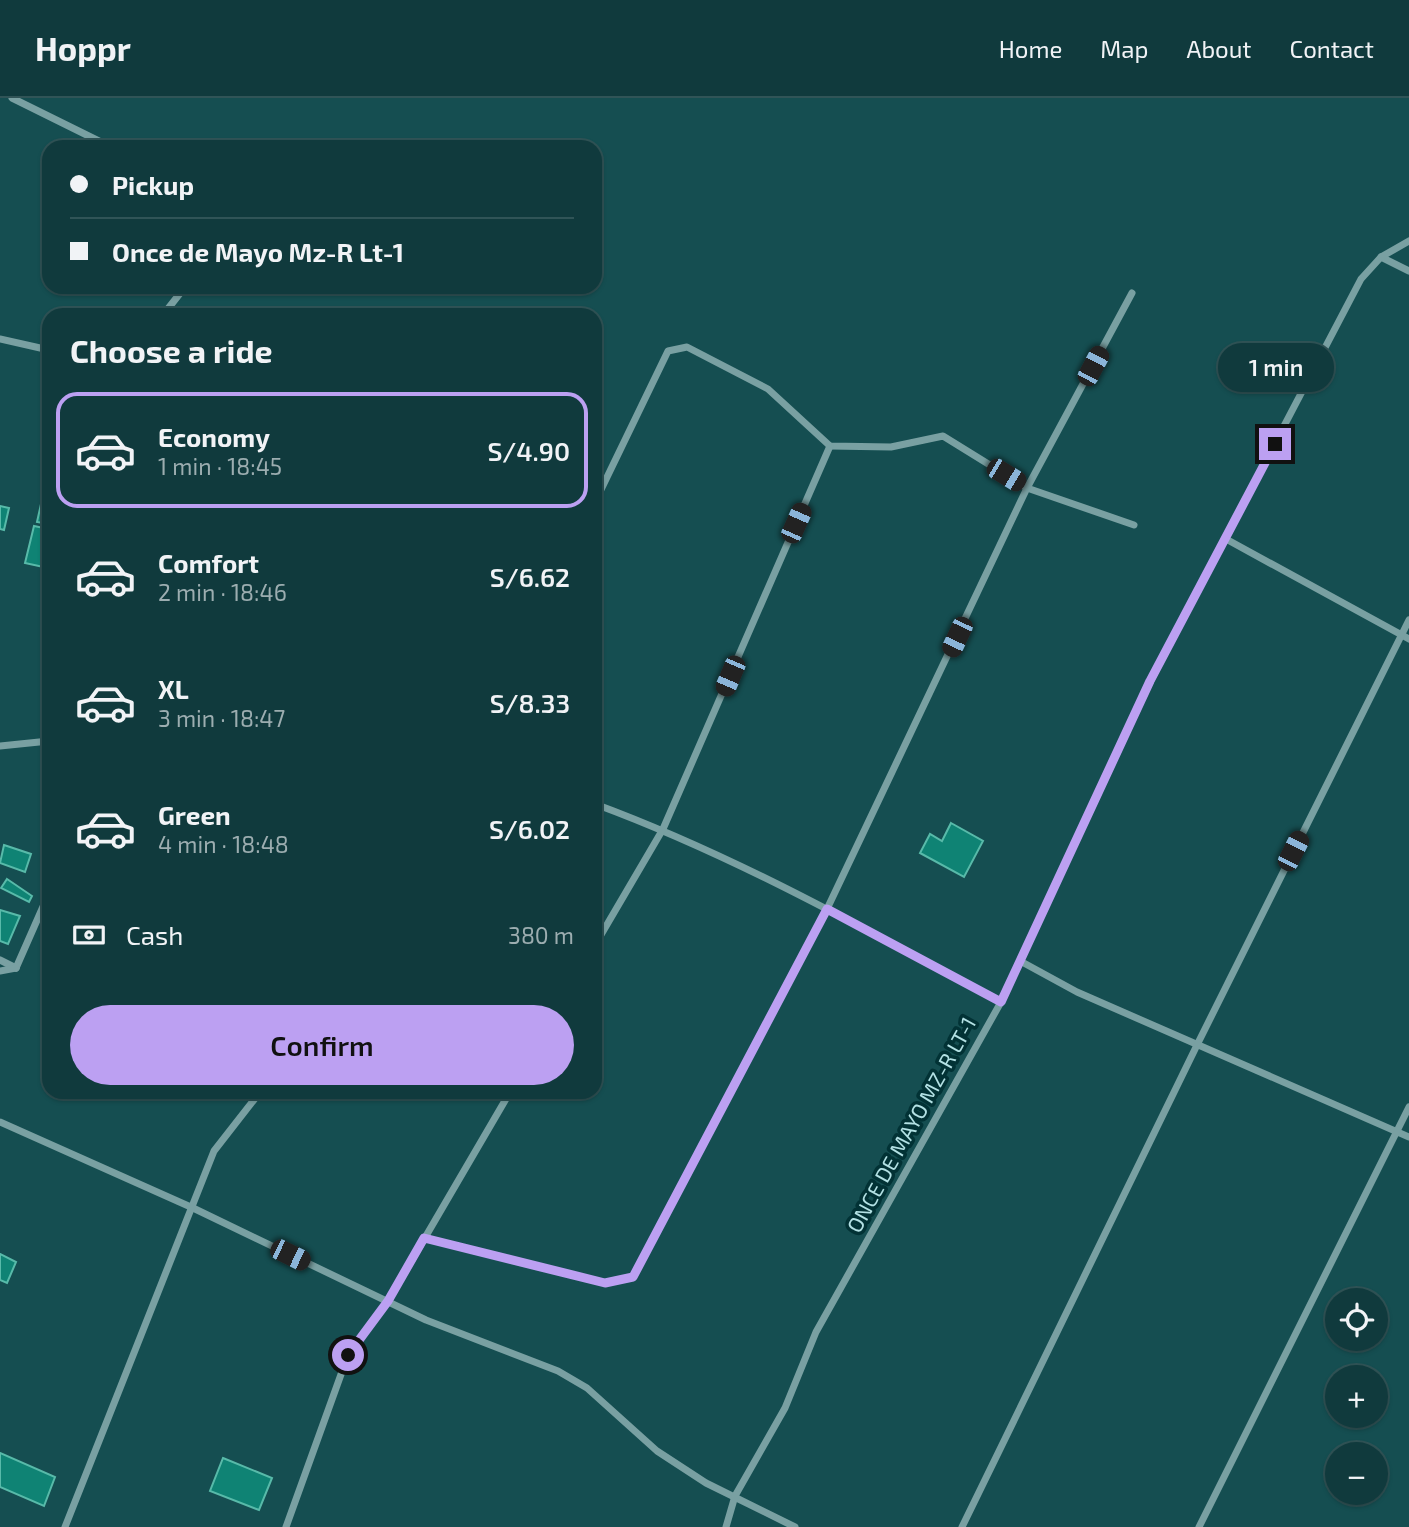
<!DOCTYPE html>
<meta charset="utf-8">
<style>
body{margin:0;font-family:"Exo 2",sans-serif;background:#194144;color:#f1f3f6;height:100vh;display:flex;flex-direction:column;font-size:26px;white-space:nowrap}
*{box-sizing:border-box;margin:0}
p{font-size:23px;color:#9cadb0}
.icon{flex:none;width:38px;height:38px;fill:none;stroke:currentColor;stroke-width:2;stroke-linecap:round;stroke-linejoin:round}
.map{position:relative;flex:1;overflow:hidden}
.drawer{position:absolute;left:42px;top:210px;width:560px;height:791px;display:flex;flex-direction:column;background:#103a3d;border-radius:21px;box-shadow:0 2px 5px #0004,0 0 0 2px #305457}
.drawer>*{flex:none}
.banner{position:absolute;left:42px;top:42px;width:560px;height:154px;border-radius:21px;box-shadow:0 2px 5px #0004,0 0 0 2px #305457;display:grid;align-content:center;height:154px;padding:0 28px;background:#103a3d}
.controls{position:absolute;left:1325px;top:1190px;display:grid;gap:14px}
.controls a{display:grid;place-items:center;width:63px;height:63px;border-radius:50%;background:#103a3d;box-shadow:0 2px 5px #0004,0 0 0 2px #305457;font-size:35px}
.end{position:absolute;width:32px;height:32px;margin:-16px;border:9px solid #bca0f2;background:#111;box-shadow:0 0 0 4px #111}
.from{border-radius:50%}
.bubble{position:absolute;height:49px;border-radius:24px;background:#103a3d;box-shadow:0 2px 5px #0004,0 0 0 2px #305457;font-size:23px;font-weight:600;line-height:49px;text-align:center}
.car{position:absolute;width:21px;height:42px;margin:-21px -10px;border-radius:9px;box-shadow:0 0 5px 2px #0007;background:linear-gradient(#222 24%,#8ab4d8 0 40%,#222 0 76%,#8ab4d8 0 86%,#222 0)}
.banner b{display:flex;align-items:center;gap:24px;height:66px;font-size:26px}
.banner b+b{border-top:2px solid #305457}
.banner i{width:18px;height:18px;background:#f1f3f6}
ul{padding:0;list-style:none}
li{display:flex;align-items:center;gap:21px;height:116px;margin:0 14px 10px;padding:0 14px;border:4px solid transparent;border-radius:21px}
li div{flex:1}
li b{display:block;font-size:26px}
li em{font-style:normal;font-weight:600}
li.selected{border-color:#bca0f2}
li>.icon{width:63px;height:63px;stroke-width:1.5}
h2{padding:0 28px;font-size:32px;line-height:84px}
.pay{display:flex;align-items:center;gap:18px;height:77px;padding:0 28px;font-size:26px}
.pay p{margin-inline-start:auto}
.action{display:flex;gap:14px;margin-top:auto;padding:14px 28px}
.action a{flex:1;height:80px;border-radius:42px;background:#bca0f2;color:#111;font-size:28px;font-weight:600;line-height:80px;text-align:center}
header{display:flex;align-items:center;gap:42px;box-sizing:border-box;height:98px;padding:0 35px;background:#103a3d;border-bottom:2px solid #305457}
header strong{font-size:33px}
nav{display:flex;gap:38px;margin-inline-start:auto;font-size:24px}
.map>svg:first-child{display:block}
</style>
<header>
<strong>Hoppr</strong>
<nav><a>Home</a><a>Map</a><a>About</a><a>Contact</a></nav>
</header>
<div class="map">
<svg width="1409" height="1429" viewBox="0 0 1409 1429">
<rect width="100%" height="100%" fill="#154e51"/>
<!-- building -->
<g fill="#0f8374" stroke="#58baa9" stroke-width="2">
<path d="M43 397 49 398V426L37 424Z"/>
<path d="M0 408 9 410 4 432 0 431Z"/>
<path d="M34 428 49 431 48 470 25 465Z"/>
<path d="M951 725 983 743 964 779 920 755 930 736 942 743Z"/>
<path d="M4 747 31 756 25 774 0 765Z"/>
<path d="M7 781 32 798 29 804 1 790Z"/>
<path d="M0 812 20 818 8 846 0 843Z"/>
<path d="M0 1156 16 1164 7 1185 0 1182Z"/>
<path d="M0 1355 55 1379 44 1408 0 1389Z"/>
<path d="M223 1360 272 1380 259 1412 210 1393Z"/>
</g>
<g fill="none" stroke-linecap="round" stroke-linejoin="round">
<!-- minor -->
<g stroke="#79a0a2" stroke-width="7">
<path d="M12 0 111 49"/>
<path d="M1381 159 1409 173"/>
<path d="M163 217 185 189"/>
<path d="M0 241 49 252"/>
<path d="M595 404 668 253 687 249 768 291 830 348 891 349 943 338 1027 390 1134 427"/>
<path d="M1226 441 1409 541"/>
<path d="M0 648 49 643"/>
<path d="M595 706C736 758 868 833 1001 904"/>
<path d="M595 847 663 731 830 348"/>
<path d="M0 862 16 870"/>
<path d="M1022 864 1077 894 1409 1039"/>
<path d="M16 870 49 795"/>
<path d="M0 873 16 870"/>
<path d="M0 1024 193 1110 426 1222 558 1273 587 1290 657 1353 706 1385 795 1429"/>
<path d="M424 1140 605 1185 633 1179 827 811 1027 390 1132 195"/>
<path d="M65 1429 214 1053 260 994"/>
<path d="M286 1429 348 1257 388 1203 510 994"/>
<path d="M726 1429 735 1398 785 1310 816 1234 1001 904 1150 584 1361 181 1381 159 1409 143"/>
<path d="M962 1429 1198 945 1409 522"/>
<path d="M1199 1429 1409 1009"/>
</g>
</g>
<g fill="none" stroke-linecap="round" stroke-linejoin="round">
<!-- route -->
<path stroke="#bca0f2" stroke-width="9" d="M348 1257 388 1203 424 1140 605 1185 633 1179 827 811 1001 904 1150 583 1275 346"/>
</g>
<g text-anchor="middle" stroke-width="7" stroke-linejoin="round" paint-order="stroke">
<!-- street labels -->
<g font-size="21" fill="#b3e1e4" stroke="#023235">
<text transform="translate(912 1027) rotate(-61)" y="7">ONCE DE MAYO MZ-R LT-1</text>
</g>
</g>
</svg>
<div class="controls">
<a><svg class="icon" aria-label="locate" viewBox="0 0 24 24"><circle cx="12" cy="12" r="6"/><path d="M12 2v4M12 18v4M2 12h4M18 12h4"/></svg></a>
<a>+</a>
<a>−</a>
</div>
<i class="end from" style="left:348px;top:1257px"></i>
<i class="end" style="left:1275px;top:346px"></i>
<div class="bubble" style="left:1218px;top:245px;width:116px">1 min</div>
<i class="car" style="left:1093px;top:268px;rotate:28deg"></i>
<i class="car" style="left:1006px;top:377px;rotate:121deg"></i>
<i class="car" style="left:796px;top:425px;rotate:24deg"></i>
<i class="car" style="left:957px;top:539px;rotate:205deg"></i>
<i class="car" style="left:730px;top:578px;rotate:203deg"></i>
<i class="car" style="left:1293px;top:753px;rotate:27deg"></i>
<i class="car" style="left:290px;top:1157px;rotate:116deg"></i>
<div class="banner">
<b><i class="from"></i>Pickup</b>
<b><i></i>Once de Mayo Mz-R Lt-1</b>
</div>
<section class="drawer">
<h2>Choose a ride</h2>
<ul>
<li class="selected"><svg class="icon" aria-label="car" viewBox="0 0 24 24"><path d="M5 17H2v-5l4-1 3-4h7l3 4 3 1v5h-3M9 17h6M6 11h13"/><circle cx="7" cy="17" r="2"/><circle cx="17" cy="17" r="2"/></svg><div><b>Economy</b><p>1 min · 18:45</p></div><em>S/4.90</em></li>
<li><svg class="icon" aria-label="car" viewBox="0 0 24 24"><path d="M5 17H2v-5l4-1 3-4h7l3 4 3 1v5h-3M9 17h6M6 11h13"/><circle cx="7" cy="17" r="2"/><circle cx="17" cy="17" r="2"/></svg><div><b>Comfort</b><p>2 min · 18:46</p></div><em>S/6.62</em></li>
<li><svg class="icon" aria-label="car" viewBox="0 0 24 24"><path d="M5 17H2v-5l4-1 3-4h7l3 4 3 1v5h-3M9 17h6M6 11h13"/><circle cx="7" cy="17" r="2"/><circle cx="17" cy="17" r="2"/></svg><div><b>XL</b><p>3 min · 18:47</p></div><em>S/8.33</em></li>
<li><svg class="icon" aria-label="car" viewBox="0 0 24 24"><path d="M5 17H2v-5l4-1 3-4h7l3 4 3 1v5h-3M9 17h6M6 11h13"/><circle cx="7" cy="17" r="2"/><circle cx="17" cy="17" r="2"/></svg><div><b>Green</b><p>4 min · 18:48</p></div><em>S/6.02</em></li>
</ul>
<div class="pay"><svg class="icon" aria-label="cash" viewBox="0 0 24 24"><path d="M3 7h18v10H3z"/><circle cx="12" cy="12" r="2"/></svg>Cash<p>380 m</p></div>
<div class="action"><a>Confirm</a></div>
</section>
</div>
